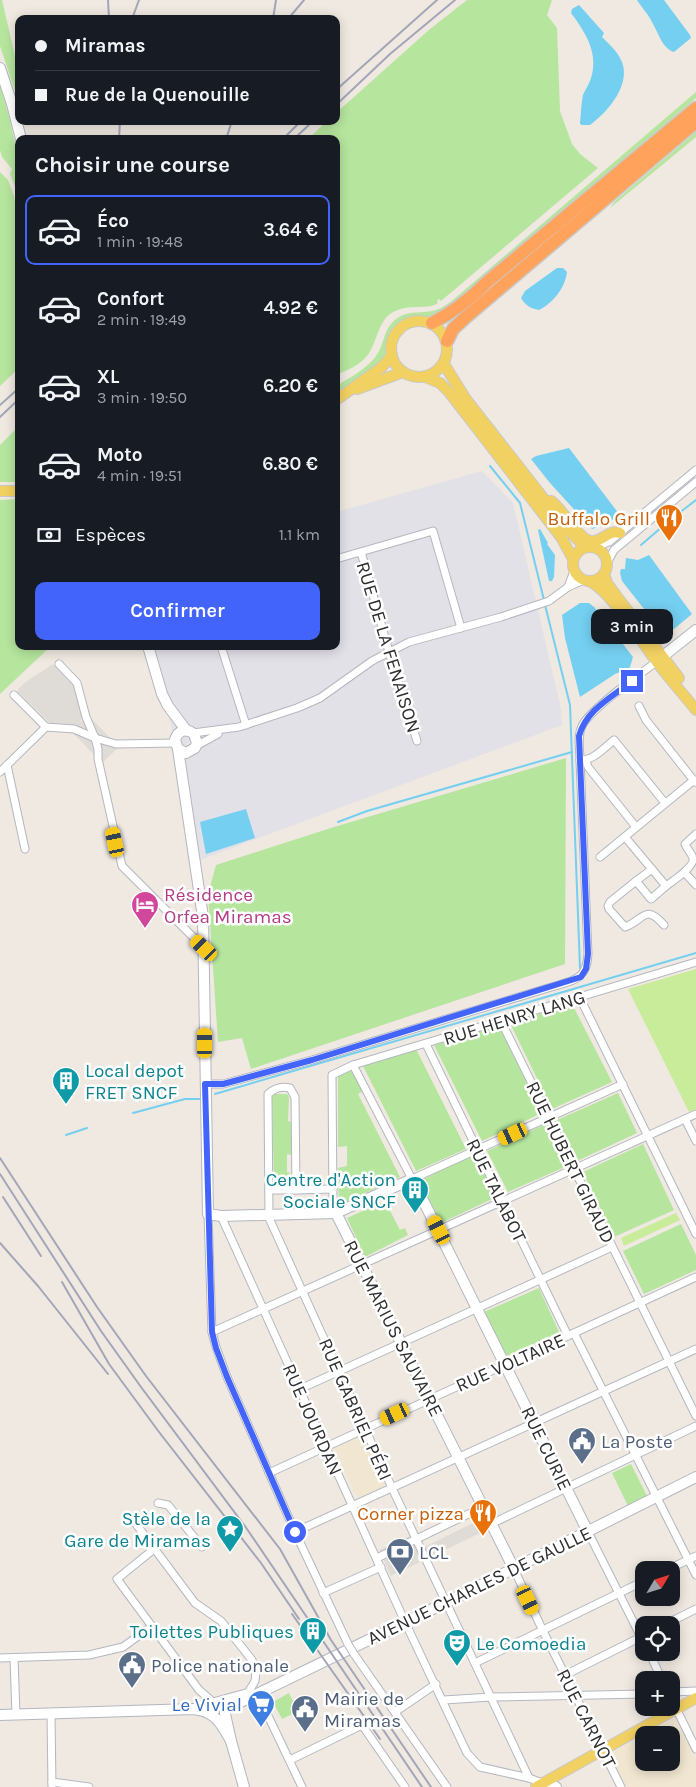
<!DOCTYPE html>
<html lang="fr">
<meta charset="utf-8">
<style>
body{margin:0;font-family:Karla,sans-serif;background:#242831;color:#f1f3f6;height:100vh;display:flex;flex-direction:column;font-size:19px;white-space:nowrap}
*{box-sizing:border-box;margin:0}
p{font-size:16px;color:#9ea1a6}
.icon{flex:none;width:28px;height:28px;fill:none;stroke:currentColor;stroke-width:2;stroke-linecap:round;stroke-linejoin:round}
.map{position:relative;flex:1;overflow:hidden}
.panel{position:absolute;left:15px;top:135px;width:325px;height:515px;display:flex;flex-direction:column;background:#171b24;border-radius:10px;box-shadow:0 2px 12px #0003}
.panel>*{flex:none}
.hud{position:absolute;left:15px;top:15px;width:325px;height:110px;border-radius:10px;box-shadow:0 2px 12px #0003;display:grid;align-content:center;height:110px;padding:0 20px;background:#171b24}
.needle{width:32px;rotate:52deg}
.tools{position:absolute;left:635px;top:1561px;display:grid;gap:10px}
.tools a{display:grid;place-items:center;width:45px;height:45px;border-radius:10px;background:#171b24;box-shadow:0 2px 12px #0003;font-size:25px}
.end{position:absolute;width:22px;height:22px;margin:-11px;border:6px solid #4264fb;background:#fff;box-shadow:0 0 0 2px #fff}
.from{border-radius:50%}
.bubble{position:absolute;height:35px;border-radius:10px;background:#171b24;box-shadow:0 2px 12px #0003;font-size:16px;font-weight:600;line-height:35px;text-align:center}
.car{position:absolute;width:15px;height:30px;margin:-15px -8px;border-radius:6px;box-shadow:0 0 4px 1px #0007;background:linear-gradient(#f5c518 24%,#345 0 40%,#f5c518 0 76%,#345 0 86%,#f5c518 0)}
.hud b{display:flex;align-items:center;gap:18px;height:48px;font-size:19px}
.hud b+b{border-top:1px solid #363941}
.hud i{width:12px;height:12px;background:#f1f3f6}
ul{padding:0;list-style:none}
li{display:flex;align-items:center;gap:15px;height:70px;margin:0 10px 8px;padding:0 10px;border:2px solid transparent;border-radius:10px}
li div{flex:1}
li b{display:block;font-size:19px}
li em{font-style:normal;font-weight:600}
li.active{border-color:#4264fb}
li>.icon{width:45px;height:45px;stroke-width:1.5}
h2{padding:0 20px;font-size:22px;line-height:60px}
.pay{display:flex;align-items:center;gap:12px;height:55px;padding:0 20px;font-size:19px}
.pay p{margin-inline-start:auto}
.action{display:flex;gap:10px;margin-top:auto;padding:10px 20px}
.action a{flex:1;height:58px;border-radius:10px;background:#4264fb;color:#fff;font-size:20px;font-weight:600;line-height:58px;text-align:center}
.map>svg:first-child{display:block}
</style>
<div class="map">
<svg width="696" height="1787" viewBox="0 0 696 1787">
<rect width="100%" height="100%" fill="#efe9e1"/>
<!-- industrial -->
<path fill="#e3e1e8" d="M482 471 513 503 561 709 562 725 200 860 178 761 155 646H336V512Z"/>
<!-- education -->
<g fill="#f0e6d1" fill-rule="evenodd">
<path d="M364 1434 388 1485 358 1499 334 1448Z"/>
<path d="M676 1717 696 1759V1787H625L609 1754ZM644 1735H671V1762H644Z"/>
</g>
<!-- green -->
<g fill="#b6e59e">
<path d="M0 0H2L19 73V103L0 46Z"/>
<path d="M467 0H552L547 15 557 28 560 111 572 144 580 154 598 168 441 301 439 299 437 301 438 303C427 311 407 302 390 314 375 326 377 349 363 360 356 367 345 371 336 375V139H308L327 121H336V113L430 29Z"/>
<path d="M0 85 10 121 19 161V197L10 174 12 169 2 157 0 150Z"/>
<path d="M696 92V98L451 308 430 318 417 317 404 321 397 325 389 337 384 357 380 363 348 387 336 393V386C349 378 367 369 376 356 386 342 382 328 399 317 411 310 424 314 436 310 442 308 448 304 453 300Z"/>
<path d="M696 132V137L610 208 614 202Z"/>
<path d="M0 172 8 180 14 196 19 231V368L0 386Z"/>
<path d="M19 426V482H0V445Z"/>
<path d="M19 499V646H51L0 694V500Z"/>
<path d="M566 758 565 964 251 1069 242 1038 218 1042 208 894 216 865 334 827Z"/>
<path d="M572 1004 612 1082 552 1109 510 1023Z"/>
<path d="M498 1025 542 1113 482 1141 434 1045Z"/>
<path d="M416 1049 466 1149 416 1171 363 1066Z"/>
<path d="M352 1070 363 1091 358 1094 400 1177 339 1205 338 1168 347 1166V1146L338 1147V1076Z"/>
<path d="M618 1093 637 1133 577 1161 557 1120Z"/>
<path d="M274 1094H287L289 1097 288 1121 291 1122 292 1155 287 1154V1172L290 1173V1185L274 1184 272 1095Z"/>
<path d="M546 1124 567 1166 508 1192 487 1151Z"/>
<path d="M643 1144 674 1210 614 1237 583 1172Z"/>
<path d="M478 1151 492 1199 441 1223 420 1181Z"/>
<path d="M385 1201 400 1230 405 1228 408 1235 365 1257 347 1218Z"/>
<path d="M681 1224 696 1255V1270L644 1294 623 1251Z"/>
<path d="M539 1288 559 1332 506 1357 484 1312Z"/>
<path d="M631 1464 647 1496 628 1506 612 1473Z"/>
<path d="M289 1693 298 1711 282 1719 273 1702Z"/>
</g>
<!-- pitch -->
<g fill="#c9ec9a">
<path d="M696 969V1109L689 1112 628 989Z"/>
<path d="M676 1213 680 1220 624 1246 621 1238Z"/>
</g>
<!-- plaza -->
<g fill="#dfdcd8">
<path d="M53 664 75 685 82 717 80 722 88 715 119 747 102 763 71 731 77 725 50 723 18 692V689L27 681Z"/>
<path d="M488 1516 493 1527 391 1576 379 1550 414 1534 422 1548Z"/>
</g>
<!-- water -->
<g fill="#75cff0">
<path d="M637 0H664L690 35 691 38 674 52C662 48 659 34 653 24 649 15 642 8 637 0Z"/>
<path d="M579 5 604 33 602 37C608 43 616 50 620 58 634 82 608 112 590 125H581L580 123C581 114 581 104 583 95 585 90 588 86 590 81 600 55 586 33 571 13L572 9Z"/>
<path d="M557 268H563L567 272C565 288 553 303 539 310 530 308 526 306 521 298L525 291Z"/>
<path d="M569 448 619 514 609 523 592 529 550 483 531 459 536 456Z"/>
<path d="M540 529 548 543 547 544 555 555 554 577 552 581H549L538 530Z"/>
<path d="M649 555 692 614 674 629 663 633 622 581 620 573 621 569H625L626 558 638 560Z"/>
<path d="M580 603H589L594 607 633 657 630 667 628 669 615 674 580 697 565 638 562 615Z"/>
<path d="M246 809 255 838 206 854 200 822Z"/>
</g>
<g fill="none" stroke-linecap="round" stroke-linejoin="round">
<!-- stream -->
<g stroke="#75cff0" stroke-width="2">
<path d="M490 466 520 503 544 600"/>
<path d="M641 545 670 520 696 500"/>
<path d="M545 605 570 705 580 968"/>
<path d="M338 822 367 811 572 752"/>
<path d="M215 1094 696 953"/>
<path d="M133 1113 185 1099H200"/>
<path d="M66 1135 87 1128"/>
</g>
<defs>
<g id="street">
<path d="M595 547 609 542 696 470"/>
<path d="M361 552 389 652 417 741"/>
<path d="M336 559 433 531 461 628"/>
<path d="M607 563 614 550 696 482"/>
<path d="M568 587 584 580"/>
<path d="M221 646 246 725"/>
<path d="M59 664 77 683 86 717 95 738 98 749V759L122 866 204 948"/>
<path d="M14 695 46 727 74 729 95 738 116 744 175 743"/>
<path d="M639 706 646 720 695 782"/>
<path d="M193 733 239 727 297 708 320 698 372 661 409 642 501 617 549 601 568 587 574 571"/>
<path d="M196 746 218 734"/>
<path d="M580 760C593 761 604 748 614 740L665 803"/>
<path d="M586 761 588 767 636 827"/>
<path d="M7 765 25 849"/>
<path d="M0 772 46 727"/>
<path d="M625 837 666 886 651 899 636 881 610 902 608 906 609 909 625 927C644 920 645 903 664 925"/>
<path d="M600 857 694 780"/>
<path d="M685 873 696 885"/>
<path d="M636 881 652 869"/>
<path d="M666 886C673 881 695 866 693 858 692 854 687 849 685 844L696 834"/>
<path d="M580 998 696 1234"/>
<path d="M501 1021 696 1416"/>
<path d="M426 1044 568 1336"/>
<path d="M353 1065 412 1179 623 1084"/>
<path d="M205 1084H223L312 1060 548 988C570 981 587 982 588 954L580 760C580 749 577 736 582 726 590 709 641 673 659 660"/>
<path d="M685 1119 696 1141"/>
<path d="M333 1189 296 1190 295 1097 290 1088C281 1086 275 1088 268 1094L269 1218 392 1488 529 1778"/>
<path d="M269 1190H296"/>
<path d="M336 1213 333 1205 332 1075 353 1065 696 962"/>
<path d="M208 1214 212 1332 216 1347 227 1377 295 1532 348 1644"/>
<path d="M221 1216 405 1622 467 1753 480 1767 529 1778 542 1783"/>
<path d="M212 1332 696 1114"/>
<path d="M574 1333 696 1575"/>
<path d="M300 1389 612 1247"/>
<path d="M269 1473 696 1277"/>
<path d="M158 1503 168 1505 202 1547"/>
<path d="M130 1516 195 1603 221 1621 252 1660 256 1671 255 1681 246 1696"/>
<path d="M491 1524 696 1426"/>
<path d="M295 1532 696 1349"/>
<path d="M588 1532 644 1643"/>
<path d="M154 1549 117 1579 199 1690 214 1703"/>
<path d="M377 1558 483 1507"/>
<path d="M514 1569 543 1631 621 1787"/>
<path d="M667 1570 696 1556"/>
<path d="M323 1593 381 1567"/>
<path d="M664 1625 696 1609"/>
<path d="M649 1652 662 1680"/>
<path d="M354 1654 447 1787"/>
<path d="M0 1658 89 1655 123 1647 152 1626"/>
<path d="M14 1658 16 1715"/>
<path d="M475 1663 644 1581"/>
<path d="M565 1675 643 1636"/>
<path d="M671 1692 696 1691"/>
<path d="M255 1696 261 1701 302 1787"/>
<path d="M671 1698 696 1749"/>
<path d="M444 1700 491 1697 644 1694"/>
<path d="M395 1712 436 1684"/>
<path d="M51 1714 52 1787"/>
<path d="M290 1760 362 1725 405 1787"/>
<path d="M52 1782 89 1787"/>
</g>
<g id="secondary">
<path d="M0 68 12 104 21 139"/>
<path d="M148 646 162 694 168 706 186 730"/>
<path d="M662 657 696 630"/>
<path d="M178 749 186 753 195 748 197 743 194 734C186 728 178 730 175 740L178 749 203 917 208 1214 221 1216 336 1213 410 1180H413L588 1532"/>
<path d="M336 1213 514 1569"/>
<path d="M220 1702 225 1707V1714L231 1741 244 1787"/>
<path d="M226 1709 447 1602 696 1477"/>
<path d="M200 1710 211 1706 215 1703 248 1694"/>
<path d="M0 1715 193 1709C215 1711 221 1723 231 1741"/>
<path d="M542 1783 556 1787"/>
</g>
<g id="primary">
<circle cx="419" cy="349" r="28"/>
<path d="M444 364 465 398 569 531 585 547"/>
<path d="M425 377 440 383 449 392 561 537 573 559"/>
<path d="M357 389 403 372"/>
<path d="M336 400 382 367 392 355"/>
<path d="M0 491H19"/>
<path d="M551 501C564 510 576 537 590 541 602 543 608 529 620 533"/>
<circle cx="590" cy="564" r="17"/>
<path d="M604 574 607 583 618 598 679 678"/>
<path d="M589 581C611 591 640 640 656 661 669 678 683 694 696 710"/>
<path d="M536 1787 696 1698"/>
</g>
<g id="highway">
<path d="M432 323C454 312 470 299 487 282L696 108"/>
<path d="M447 341 453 329 466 317 696 122"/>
</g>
</defs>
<!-- street casing -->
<use href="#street" stroke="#b4b7c1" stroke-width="9"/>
<!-- secondary casing -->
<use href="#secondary" stroke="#b4b7c1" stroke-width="12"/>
<!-- primary casing -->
<use href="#primary" stroke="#c9c9c9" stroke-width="12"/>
<!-- highway casing -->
<use href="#highway" stroke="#c9c9c9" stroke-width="15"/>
<!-- street -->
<use href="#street" stroke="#fff" stroke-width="7"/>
<!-- secondary -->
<use href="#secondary" stroke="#fff" stroke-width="10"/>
<!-- primary -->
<use href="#primary" stroke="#f2d163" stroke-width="10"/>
<!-- highway -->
<use href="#highway" stroke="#ffa35c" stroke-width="12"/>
<!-- rail -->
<g stroke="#a3a6b8" stroke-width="2">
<path d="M108 0 109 19"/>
<path d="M132 19 139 0"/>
<path d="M273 19 276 0"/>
<path d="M288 19 304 0"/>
<path d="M336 90 437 0"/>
<path d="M336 105 390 54 455 0"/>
<path d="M119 139 120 121"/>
<path d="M226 139 232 121"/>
<path d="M283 139 301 121"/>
<path d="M294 139 313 121"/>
<path d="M0 405 19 388"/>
<path d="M0 417 19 399"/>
<path d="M0 1158 97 1307 146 1376 280 1549 331 1640 431 1787"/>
<path d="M0 1174 101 1331 141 1387 247 1529 422 1787"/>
<path d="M3 1197 41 1256"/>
<path d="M0 1243 38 1286 108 1374"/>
<path d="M62 1282 109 1364 159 1432 261 1563 299 1619"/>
<path d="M292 1614 380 1739"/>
</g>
<defs>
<path id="street-bridge" d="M348 1644 354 1654"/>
</defs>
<!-- street-bridge casing -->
<use href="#street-bridge" stroke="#b4b7c1" stroke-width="9" stroke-linecap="butt"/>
<!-- street-bridge -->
<use href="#street-bridge" stroke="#fff" stroke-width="7"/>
</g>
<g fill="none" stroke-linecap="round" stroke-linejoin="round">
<!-- route -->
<path stroke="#4264fb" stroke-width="6" d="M295 1532 227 1377 216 1348 212 1332 205 1084H223L312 1060 581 977 586 969 588 954 579 736C586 710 612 697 632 681"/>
</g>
<!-- icons -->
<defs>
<symbol id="restaurant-pin" viewBox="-11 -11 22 30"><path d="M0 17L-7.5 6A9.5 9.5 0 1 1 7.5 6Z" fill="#e8710a" stroke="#fff"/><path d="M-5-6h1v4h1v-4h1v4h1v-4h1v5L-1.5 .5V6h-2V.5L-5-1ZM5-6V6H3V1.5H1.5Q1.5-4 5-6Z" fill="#fff"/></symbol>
<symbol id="hotel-pin" viewBox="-11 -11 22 30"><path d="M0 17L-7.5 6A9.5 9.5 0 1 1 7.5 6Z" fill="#d1479c" stroke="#fff"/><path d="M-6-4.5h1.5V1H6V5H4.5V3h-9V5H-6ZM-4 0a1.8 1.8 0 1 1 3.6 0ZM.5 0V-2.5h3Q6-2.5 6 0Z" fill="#fff"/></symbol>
<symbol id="building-pin" viewBox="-11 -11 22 30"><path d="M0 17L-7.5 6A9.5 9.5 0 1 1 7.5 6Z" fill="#0f9aa8" stroke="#fff"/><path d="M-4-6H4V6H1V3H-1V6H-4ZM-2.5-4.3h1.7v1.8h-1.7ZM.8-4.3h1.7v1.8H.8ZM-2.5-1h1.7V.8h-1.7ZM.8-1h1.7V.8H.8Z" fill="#fff"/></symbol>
<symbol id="civic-pin" viewBox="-11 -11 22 30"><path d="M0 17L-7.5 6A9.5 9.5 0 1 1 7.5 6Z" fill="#5c6f8a" stroke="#fff"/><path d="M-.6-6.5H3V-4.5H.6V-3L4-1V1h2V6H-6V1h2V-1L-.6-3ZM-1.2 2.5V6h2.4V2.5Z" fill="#fff"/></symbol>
<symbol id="sight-pin" viewBox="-11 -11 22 30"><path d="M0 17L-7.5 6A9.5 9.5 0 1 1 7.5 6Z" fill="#0f9aa8" stroke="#fff"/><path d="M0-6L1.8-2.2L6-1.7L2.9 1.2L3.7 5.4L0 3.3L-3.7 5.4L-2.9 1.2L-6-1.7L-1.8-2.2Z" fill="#fff"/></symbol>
<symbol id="bank-pin" viewBox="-11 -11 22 30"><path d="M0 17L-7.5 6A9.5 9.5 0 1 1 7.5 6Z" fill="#5c6f8a" stroke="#fff"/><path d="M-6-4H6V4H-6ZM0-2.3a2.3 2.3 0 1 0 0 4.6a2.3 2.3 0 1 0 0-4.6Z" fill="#fff"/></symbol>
<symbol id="theatre-pin" viewBox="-11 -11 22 30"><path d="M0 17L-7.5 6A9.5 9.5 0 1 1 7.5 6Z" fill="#0f9aa8" stroke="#fff"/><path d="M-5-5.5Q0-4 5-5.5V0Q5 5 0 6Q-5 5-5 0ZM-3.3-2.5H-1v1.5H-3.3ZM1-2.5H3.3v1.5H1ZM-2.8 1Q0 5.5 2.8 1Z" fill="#fff"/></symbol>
<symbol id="supermarket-pin" viewBox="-11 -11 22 30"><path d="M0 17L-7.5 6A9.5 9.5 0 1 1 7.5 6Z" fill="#3f7fe0" stroke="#fff"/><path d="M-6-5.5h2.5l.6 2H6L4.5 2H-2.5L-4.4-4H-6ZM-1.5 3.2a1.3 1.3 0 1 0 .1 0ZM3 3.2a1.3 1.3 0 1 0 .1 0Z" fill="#fff"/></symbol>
</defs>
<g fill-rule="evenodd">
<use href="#restaurant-pin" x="653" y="502" width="32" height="43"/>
<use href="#hotel-pin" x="129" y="889" width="32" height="43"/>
<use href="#building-pin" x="50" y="1065" width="32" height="43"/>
<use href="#building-pin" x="399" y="1174" width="32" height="43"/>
<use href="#civic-pin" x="566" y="1425" width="32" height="43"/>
<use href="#restaurant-pin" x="467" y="1497" width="32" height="43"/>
<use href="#sight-pin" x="214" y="1513" width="32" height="43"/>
<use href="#bank-pin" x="384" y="1536" width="32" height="43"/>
<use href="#building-pin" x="297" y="1615" width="32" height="43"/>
<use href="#theatre-pin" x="441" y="1627" width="32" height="43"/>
<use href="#civic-pin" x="116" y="1649" width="32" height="43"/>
<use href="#supermarket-pin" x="245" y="1688" width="32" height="43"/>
<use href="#civic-pin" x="289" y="1693" width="32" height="43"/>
</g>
<g text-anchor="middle" stroke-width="5" stroke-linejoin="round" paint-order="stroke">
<!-- food labels -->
<g font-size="19" fill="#c56008" stroke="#fff" text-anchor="end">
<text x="650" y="525">Buffalo Grill</text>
<text x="464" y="1520">Corner pizza</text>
</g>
<!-- street labels -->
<g font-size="19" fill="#2e2e2e" stroke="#fff">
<text transform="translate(389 647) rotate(73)" y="7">RUE DE LA FENAISON</text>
<text transform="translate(514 1017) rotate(-17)" y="7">RUE HENRY LANG</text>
<text transform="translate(571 1162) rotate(64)" y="7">RUE HUBERT GIRAUD</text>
<text transform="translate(497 1190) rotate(64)" y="7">RUE TALABOT</text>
<text transform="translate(394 1328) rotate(63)" y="7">RUE MARIUS SAUVAIRE</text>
<text transform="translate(510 1362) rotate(-24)" y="7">RUE VOLTAIRE</text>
<text transform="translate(356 1409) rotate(66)" y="7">RUE GABRIEL PÉRI</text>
<text transform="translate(313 1419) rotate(66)" y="7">RUE JOURDAN</text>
<text transform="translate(547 1448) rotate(64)" y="7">RUE CURIE</text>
<text transform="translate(479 1585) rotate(-26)" y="7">AVENUE CHARLES DE GAULLE</text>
<text transform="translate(587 1718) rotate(63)" y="7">RUE CARNOT</text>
</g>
<!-- hotel labels -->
<g font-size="19" fill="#b23c85" stroke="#fff" text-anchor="start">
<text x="164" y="901">Résidence<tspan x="164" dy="22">Orfea Miramas</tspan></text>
</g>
<!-- culture labels -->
<g font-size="19" fill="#0d838f" stroke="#fff" text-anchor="end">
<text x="85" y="1077" text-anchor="start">Local depot<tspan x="85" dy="22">FRET SNCF</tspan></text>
<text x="396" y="1186">Centre d'Action<tspan x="396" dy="22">Sociale SNCF</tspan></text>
<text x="211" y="1525">Stèle de la<tspan x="211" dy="22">Gare de Miramas</tspan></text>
<text x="294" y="1638">Toilettes Publiques</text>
<text x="476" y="1650" text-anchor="start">Le Comoedia</text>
</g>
<!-- service labels -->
<g font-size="19" fill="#4e5e75" stroke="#fff" text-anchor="start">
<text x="601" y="1448">La Poste</text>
<text x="419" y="1559">LCL</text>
<text x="151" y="1672">Police nationale</text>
<text x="324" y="1705">Mairie de<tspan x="324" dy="22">Miramas</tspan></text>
</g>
<!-- shop labels -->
<g font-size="19" fill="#366cbe" stroke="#fff" text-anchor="end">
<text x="242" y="1711">Le Vivial</text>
</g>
</g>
</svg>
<div class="tools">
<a><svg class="needle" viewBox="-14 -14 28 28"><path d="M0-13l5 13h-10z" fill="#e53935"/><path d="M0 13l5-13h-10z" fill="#9ea1a6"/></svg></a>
<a><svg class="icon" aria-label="locate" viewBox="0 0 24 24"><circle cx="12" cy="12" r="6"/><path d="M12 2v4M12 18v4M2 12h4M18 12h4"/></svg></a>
<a>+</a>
<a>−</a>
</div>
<i class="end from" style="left:295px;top:1532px"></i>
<i class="end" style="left:632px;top:681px"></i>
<div class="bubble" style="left:591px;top:609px;width:82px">3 min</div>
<i class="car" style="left:115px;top:842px;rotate:348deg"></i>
<i class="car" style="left:204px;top:948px;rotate:314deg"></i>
<i class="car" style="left:205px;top:1043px;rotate:0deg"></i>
<i class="car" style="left:513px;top:1134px;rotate:245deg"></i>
<i class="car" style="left:439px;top:1230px;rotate:333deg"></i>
<i class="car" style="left:395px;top:1414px;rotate:245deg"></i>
<i class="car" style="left:528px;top:1600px;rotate:155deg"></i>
<div class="hud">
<b><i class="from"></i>Miramas</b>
<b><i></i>Rue de la Quenouille</b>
</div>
<section class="panel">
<h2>Choisir une course</h2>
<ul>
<li class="active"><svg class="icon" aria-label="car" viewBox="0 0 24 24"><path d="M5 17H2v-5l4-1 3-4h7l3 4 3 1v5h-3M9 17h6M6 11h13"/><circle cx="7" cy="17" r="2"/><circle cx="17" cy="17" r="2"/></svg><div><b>Éco</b><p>1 min · 19:48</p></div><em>3.64 €</em></li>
<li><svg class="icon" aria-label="car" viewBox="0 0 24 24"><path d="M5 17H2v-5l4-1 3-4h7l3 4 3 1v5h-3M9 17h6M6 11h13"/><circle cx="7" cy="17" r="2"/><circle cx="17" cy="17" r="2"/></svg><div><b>Confort</b><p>2 min · 19:49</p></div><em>4.92 €</em></li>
<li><svg class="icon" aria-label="car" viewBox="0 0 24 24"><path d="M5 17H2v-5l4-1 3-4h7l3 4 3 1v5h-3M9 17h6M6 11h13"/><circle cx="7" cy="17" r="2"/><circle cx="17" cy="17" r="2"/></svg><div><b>XL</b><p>3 min · 19:50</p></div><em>6.20 €</em></li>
<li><svg class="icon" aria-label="car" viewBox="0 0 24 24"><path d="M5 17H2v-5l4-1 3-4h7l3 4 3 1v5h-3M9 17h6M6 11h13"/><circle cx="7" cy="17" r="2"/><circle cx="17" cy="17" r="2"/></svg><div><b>Moto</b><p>4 min · 19:51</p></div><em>6.80 €</em></li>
</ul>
<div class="pay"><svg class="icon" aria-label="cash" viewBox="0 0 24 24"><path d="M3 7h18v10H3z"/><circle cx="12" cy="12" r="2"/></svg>Espèces<p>1.1 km</p></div>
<div class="action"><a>Confirmer</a></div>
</section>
</div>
